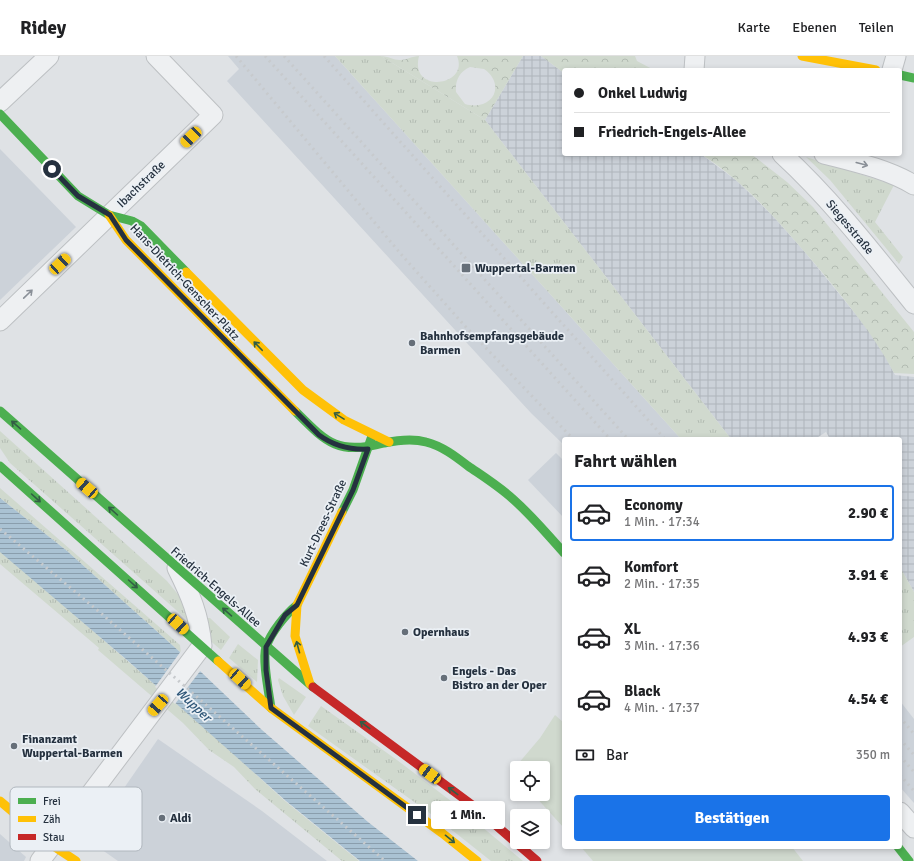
<!DOCTYPE html>
<html lang="de">
<meta charset="utf-8">
<style>
body{margin:0;font-family:Signika,sans-serif;background:#f6f6f6;color:#202124;height:100vh;display:flex;flex-direction:column;font-size:15px;white-space:nowrap}
*{box-sizing:border-box;margin:0}
p{font-size:13px;color:#757577}
.icon{flex:none;width:22px;height:22px;fill:none;stroke:currentColor;stroke-width:2;stroke-linecap:round;stroke-linejoin:round}
.map{position:relative;flex:1;overflow:hidden}
.drawer{position:absolute;left:562px;top:381px;width:340px;height:412px;display:flex;flex-direction:column;background:#fff;border-radius:4px;box-shadow:0 2px 6px #0003}
.drawer>*{flex:none}
.banner{position:absolute;left:562px;top:12px;width:340px;height:88px;border-radius:4px;box-shadow:0 2px 6px #0003;display:grid;align-content:center;height:88px;padding:0 12px;background:#fff}
.tools{position:absolute;left:510px;top:705px;display:grid;gap:8px}
.tools a{display:grid;place-items:center;width:40px;height:40px;border-radius:4px;background:#fff;box-shadow:0 2px 6px #0003;font-size:20px}
.end{position:absolute;width:18px;height:18px;margin:-9px;border:5px solid #25313f;background:#fff;box-shadow:0 0 0 2px #fff}
.from{border-radius:50%}
.bubble{position:absolute;height:28px;border-radius:4px;background:#fff;box-shadow:0 2px 6px #0003;font-size:13px;font-weight:800;line-height:28px;text-align:center}
.car{position:absolute;width:12px;height:24px;margin:-12px -6px;border-radius:5px;box-shadow:0 0 3px 1px #0007;background:linear-gradient(#f5c518 24%,#345 0 40%,#f5c518 0 76%,#345 0 86%,#f5c518 0)}
.banner b{display:flex;align-items:center;gap:14px;height:38px;font-size:15px}
.banner b+b{border-top:1px solid #e0e0e0}
.banner i{width:10px;height:10px;background:#202124}
ul{padding:0;list-style:none}
li{display:flex;align-items:center;gap:12px;height:56px;margin:0 8px 6px;padding:0 4px;border:2px solid transparent;border-radius:4px}
li div{flex:1}
li b{display:block;font-size:15px}
li em{font-style:normal;font-weight:800}
li.current{border-color:#1a73e8}
li>.icon{width:36px;height:36px;stroke-width:1.5}
h2{padding:0 12px;font-size:18px;line-height:48px}
.pay{display:flex;align-items:center;gap:10px;height:44px;padding:0 12px;font-size:15px}
.pay p{margin-inline-start:auto}
.button{display:flex;gap:8px;margin-top:auto;padding:8px 12px}
.button a{flex:1;height:46px;border-radius:4px;background:#1a73e8;color:#fff;font-size:16px;font-weight:800;line-height:46px;text-align:center}
header{display:flex;align-items:center;gap:24px;box-sizing:border-box;height:56px;padding:0 20px;background:#fff;border-bottom:1px solid #e0e0e0}
header strong{font-size:19px}
nav{display:flex;gap:22px;margin-inline-start:auto;font-size:14px}
.map>svg:first-child{display:block}
</style>
<header>
<strong>Ridey</strong>
<nav><a>Karte</a><a>Ebenen</a><a>Teilen</a></nav>
</header>
<div class="map">
<svg width="914" height="805" viewBox="0 0 914 805">
<defs>
<pattern id="industrial-grid" width="8" height="8" patternUnits="userSpaceOnUse"><rect width="8" height="8" fill="#ccd2d9"/><path d="M0 4h8M4 0v8" fill="none" stroke="#afb5bb"/></pattern>
<pattern id="grass-tufts" width="24" height="20" patternUnits="userSpaceOnUse"><rect width="24" height="20" fill="#d0d9ce"/><path d="M3 7l-1-3M5 7V3M7 7l1-3M15 17l-1-3M17 17v-4M19 17l1-3" fill="none" stroke="#b2bbb2"/></pattern>
<pattern id="forest-crowns" width="20" height="18" patternUnits="userSpaceOnUse"><rect width="20" height="18" fill="#d0d9ce"/><path d="M2 6a3 3 0 1 1 6 0M12 15a3 3 0 1 1 6 0" fill="none" stroke="#b2bbb2"/></pattern>
<pattern id="water-rules" width="6" height="5" patternUnits="userSpaceOnUse"><rect width="6" height="5" fill="#aac2d3"/><path d="M0 2.5h6" fill="none" stroke="#8a9ead"/></pattern>
</defs>
<rect width="100%" height="100%" fill="#dfe2e5"/>
<!-- built -->
<g fill="#ccd2d9">
<path d="M228 0H335L681 383H564V389L531 357 227 25 239 13Z"/>
<path d="M0 93 76 171 0 244Z"/>
<path d="M556 397 564 405V462L528 424Z"/>
<path d="M900 645 914 663V747L900 731Z"/>
<path d="M158 683 262 755 327 805H118L88 784Z"/>
<path d="M0 778 26 801 24 805H0Z"/>
</g>
<!-- industrial -->
<path fill="url(#industrial-grid)" d="M523 0H541L564 17V98H701L737 125 772 159 804 195 863 267 881 292 895 319 914 321V536L900 511V383H830L826 376 815 383H731L485 64Z"/>
<!-- grass -->
<g fill="url(#grass-tufts)">
<path d="M335 0H381L485 64 731 383H681Z"/>
<path d="M806 101 894 129 875 166 903 201 899 208 830 124Z"/>
<path d="M0 375 167 525 181 542 193 569 10 407 0 392Z"/>
<path d="M0 432 180 589 181 597 67 495 0 442Z"/>
<path d="M0 494 215 681 285 745 359 805H342L255 733 234 711 209 694 183 667 98 594 99 592 0 508Z"/>
<path d="M900 511 914 536V581L900 591Z"/>
<path d="M207 562H210L230 581 221 594 207 582Z"/>
<path d="M238 588 258 604 257 626 229 602Z"/>
<path d="M279 622 306 641 294 659 283 640 278 624Z"/>
<path d="M321 650 397 704 451 745 523 805H491L438 763 308 670Z"/>
</g>
<!-- forest -->
<g fill="url(#forest-crowns)" fill-rule="evenodd">
<path d="M381 0C388 0 393 4 400 4 407 4 412 0 419 0 409 38 470 31 457 0H523L485 64ZM470 11 484 13C507 29 492 56 465 48L456 36C455 25 459 16 470 11Z"/>
<path d="M541 0H635L637 5 654 14H564V17Z"/>
<path d="M701 98H751L787 126 813 151 914 276V318L894 317C874 279 848 248 821 215 785 173 748 128 701 98Z"/>
</g>
<!-- park -->
<g fill="#d0d9ce">
<path d="M555 659 564 667V772L533 738H543V712H517V720L512 715 540 682Z"/>
<path d="M581 791H792L803 805H593Z"/>
</g>
<!-- water -->
<path fill="url(#water-rules)" d="M0 442 67 495 181 597 262 674 368 766 418 805H360L286 745 127 604 0 496Z"/>
<!-- pier -->
<path fill="#dfe2e5" d="M181 595 201 614 175 648 155 631Z"/>
<g fill="none" stroke-linecap="round" stroke-linejoin="round">
<defs>
<g id="street">
<path d="M694 14 695 0"/>
<path d="M892 14 896 0"/>
<path d="M0 46 49 0"/>
<path d="M782 98C831 143 872 196 914 248"/>
<path d="M824 98C855 106 887 113 914 129"/>
<path d="M0 265 213 59 156 0"/>
<path d="M900 756 914 772"/>
<path d="M40 805 202 590C199 559 191 540 177 512"/>
</g>
</defs>
<!-- street casing -->
<use href="#street" stroke="#bdc0c3" stroke-width="21"/>
<!-- street -->
<use href="#street" stroke="#eef0f2" stroke-width="19"/>
<!-- fast -->
<g stroke="#4caf50" stroke-width="9">
<path d="M900 19 914 22"/>
<path d="M0 58 78 140 109 159 132 165 141 170 186 216"/>
<path d="M0 355 313 631"/>
<path d="M295 355C327 387 337 399 384 387 398 384 412 382 426 386 442 390 455 400 468 410 484 421 500 431 514 444 532 460 548 479 564 497"/>
<path d="M0 410 218 605"/>
<path d="M342 456 353 434 372 380"/>
<path d="M271 652C269 637 262 604 266 591 271 576 286 558 297 549"/>
<path d="M898 791 909 805"/>
</g>
<!-- slow -->
<g stroke="#ffc107" stroke-width="9">
<path d="M802 0 876 14"/>
<path d="M109 159 126 184 295 355"/>
<path d="M186 216 303 334 344 364 389 386"/>
<path d="M218 605 271 652 442 777 477 805"/>
<path d="M310 628 295 580 297 549 342 456"/>
<path d="M0 745 52 789 76 805"/>
</g>
<!-- jam -->
<path stroke="#c62828" stroke-width="9" d="M313 631 475 751 537 805"/>
<!-- rail -->
<g stroke="#c7cacd" stroke-width="3" stroke-dasharray="2 4" stroke-linecap="butt">
<path d="M236 0 400 197 464 269 573 383"/>
<path d="M265 0 610 383"/>
<path d="M284 0 628 383"/>
<path d="M324 0 665 383"/>
<path d="M0 473 103 559 385 805"/>
<path d="M900 661 914 678"/>
<path d="M900 683 914 699"/>
<path d="M900 700 914 716"/>
<path d="M900 719 914 735"/>
</g>
</g>
<!-- one-way arrows -->
<defs><path id="oneway-shaft" d="M-6 0H5M1.5-3L5.5 0L1.5 3" fill="none" stroke-width="1.6" stroke-linecap="round" stroke-linejoin="round"/></defs>
<g stroke="#8a9098">
<use href="#oneway-shaft" transform="translate(862 108) rotate(15)"/>
<use href="#oneway-shaft" transform="translate(28 238) rotate(-44)"/>
</g>
<g stroke="#335d45">
<use href="#oneway-shaft" transform="translate(258 290) rotate(-134)"/>
<use href="#oneway-shaft" transform="translate(339 360) rotate(-148)"/>
<use href="#oneway-shaft" transform="translate(16 369) rotate(-139)"/>
<use href="#oneway-shaft" transform="translate(36 442) rotate(42)"/>
<use href="#oneway-shaft" transform="translate(113 455) rotate(-138)"/>
<use href="#oneway-shaft" transform="translate(133 528) rotate(42)"/>
<use href="#oneway-shaft" transform="translate(227 556) rotate(-139)"/>
<use href="#oneway-shaft" transform="translate(298 591) rotate(-105)"/>
<use href="#oneway-shaft" transform="translate(365 669) rotate(-143)"/>
<use href="#oneway-shaft" transform="translate(453 735) rotate(-143)"/>
<use href="#oneway-shaft" transform="translate(450 783) rotate(39)"/>
</g>
<g fill="none" stroke-linecap="round" stroke-linejoin="round">
<!-- route -->
<path stroke="#25313f" stroke-width="5" d="M52 113 78 140 110 159 126 184 319 379C334 390 349 394 368 393L353 434 297 549 285 559 266 591V614L271 652 417 759"/>
</g>
<!-- markers -->
<g fill="#666f79" stroke="#ebf0f5" stroke-width="1.5">
<rect x="461" y="207" width="10" height="10" rx="2"/>
<circle cx="412" cy="287" r="4"/>
<circle cx="405" cy="576" r="4"/>
<circle cx="444" cy="622" r="4"/>
<circle cx="14" cy="690" r="4"/>
<circle cx="162" cy="762" r="4"/>
</g>
<g text-anchor="middle" stroke-width="3.5" stroke-linejoin="round" paint-order="stroke">
<!-- street labels -->
<g font-size="12" fill="#25313f" stroke="#ebf0f5">
<text transform="translate(141 128) rotate(-44)" y="4">Ibachstraße</text>
<text transform="translate(850 171) rotate(50)" y="4">Siegesstraße</text>
<text transform="translate(185 226) rotate(47)" y="4">Hans-Dietrich-Genscher-Platz</text>
<text transform="translate(323 467) rotate(-65)" y="4">Kurt-Drees-Straße</text>
<text transform="translate(216 531) rotate(41)" y="4">Friedrich-Engels-Allee</text>
</g>
<!-- poi labels -->
<g font-size="12" font-weight="bold" fill="#25313f" stroke="#ebf0f5" text-anchor="start">
<text x="475" y="216">Wuppertal-Barmen</text>
<text x="420" y="284">Bahnhofsempfangsgebäude<tspan x="420" dy="14">Barmen</tspan></text>
<text x="413" y="580">Opernhaus</text>
<text x="452" y="619">Engels - Das<tspan x="452" dy="14">Bistro an der Oper</tspan></text>
<text x="22" y="687">Finanzamt<tspan x="22" dy="14">Wuppertal-Barmen</tspan></text>
<text x="170" y="766">Aldi</text>
</g>
<!-- water labels -->
<g font-size="13" font-style="italic" fill="#2c5476" stroke="#ebf0f5">
<text transform="translate(194 648) rotate(43)" y="5">Wupper</text>
</g>
</g>
<!-- legend -->
<rect x="10" y="731" width="132" height="64" rx="6" fill="#ebf0f5" stroke="#b0b7be" stroke-width="1"/>
<rect x="18" y="742" width="18" height="6" fill="#4caf50"/>
<rect x="18" y="760" width="18" height="6" fill="#ffc107"/>
<rect x="18" y="778" width="18" height="6" fill="#c62828"/>
<g font-size="11" fill="#25313f">
<text x="43" y="749">Frei</text>
<text x="43" y="767">Zäh</text>
<text x="43" y="785">Stau</text>
</g>
</svg>
<div class="tools">
<a><svg class="icon" aria-label="locate" viewBox="0 0 24 24"><circle cx="12" cy="12" r="6"/><path d="M12 2v4M12 18v4M2 12h4M18 12h4"/></svg></a>
<a><svg class="icon" aria-label="layers" viewBox="0 0 24 24"><path d="M12 4l9 5-9 5-9-5zM3 14l9 5 9-5"/></svg></a>
</div>
<i class="end from" style="left:52px;top:113px"></i>
<i class="end" style="left:417px;top:759px"></i>
<div class="bubble" style="left:431px;top:745px;width:74px">1 Min.</div>
<i class="car" style="left:191px;top:81px;rotate:226deg"></i>
<i class="car" style="left:60px;top:208px;rotate:47deg"></i>
<i class="car" style="left:87px;top:432px;rotate:311deg"></i>
<i class="car" style="left:178px;top:568px;rotate:132deg"></i>
<i class="car" style="left:240px;top:623px;rotate:132deg"></i>
<i class="car" style="left:158px;top:649px;rotate:221deg"></i>
<i class="car" style="left:430px;top:718px;rotate:307deg"></i>
<div class="banner">
<b><i class="from"></i>Onkel Ludwig</b>
<b><i></i>Friedrich-Engels-Allee</b>
</div>
<section class="drawer">
<h2>Fahrt wählen</h2>
<ul>
<li class="current"><svg class="icon" aria-label="car" viewBox="0 0 24 24"><path d="M5 17H2v-5l4-1 3-4h7l3 4 3 1v5h-3M9 17h6M6 11h13"/><circle cx="7" cy="17" r="2"/><circle cx="17" cy="17" r="2"/></svg><div><b>Economy</b><p>1 Min. · 17:34</p></div><em>2.90 €</em></li>
<li><svg class="icon" aria-label="car" viewBox="0 0 24 24"><path d="M5 17H2v-5l4-1 3-4h7l3 4 3 1v5h-3M9 17h6M6 11h13"/><circle cx="7" cy="17" r="2"/><circle cx="17" cy="17" r="2"/></svg><div><b>Komfort</b><p>2 Min. · 17:35</p></div><em>3.91 €</em></li>
<li><svg class="icon" aria-label="car" viewBox="0 0 24 24"><path d="M5 17H2v-5l4-1 3-4h7l3 4 3 1v5h-3M9 17h6M6 11h13"/><circle cx="7" cy="17" r="2"/><circle cx="17" cy="17" r="2"/></svg><div><b>XL</b><p>3 Min. · 17:36</p></div><em>4.93 €</em></li>
<li><svg class="icon" aria-label="car" viewBox="0 0 24 24"><path d="M5 17H2v-5l4-1 3-4h7l3 4 3 1v5h-3M9 17h6M6 11h13"/><circle cx="7" cy="17" r="2"/><circle cx="17" cy="17" r="2"/></svg><div><b>Black</b><p>4 Min. · 17:37</p></div><em>4.54 €</em></li>
</ul>
<div class="pay"><svg class="icon" aria-label="cash" viewBox="0 0 24 24"><path d="M3 7h18v10H3z"/><circle cx="12" cy="12" r="2"/></svg>Bar<p>350 m</p></div>
<div class="button"><a>Bestätigen</a></div>
</section>
</div>
